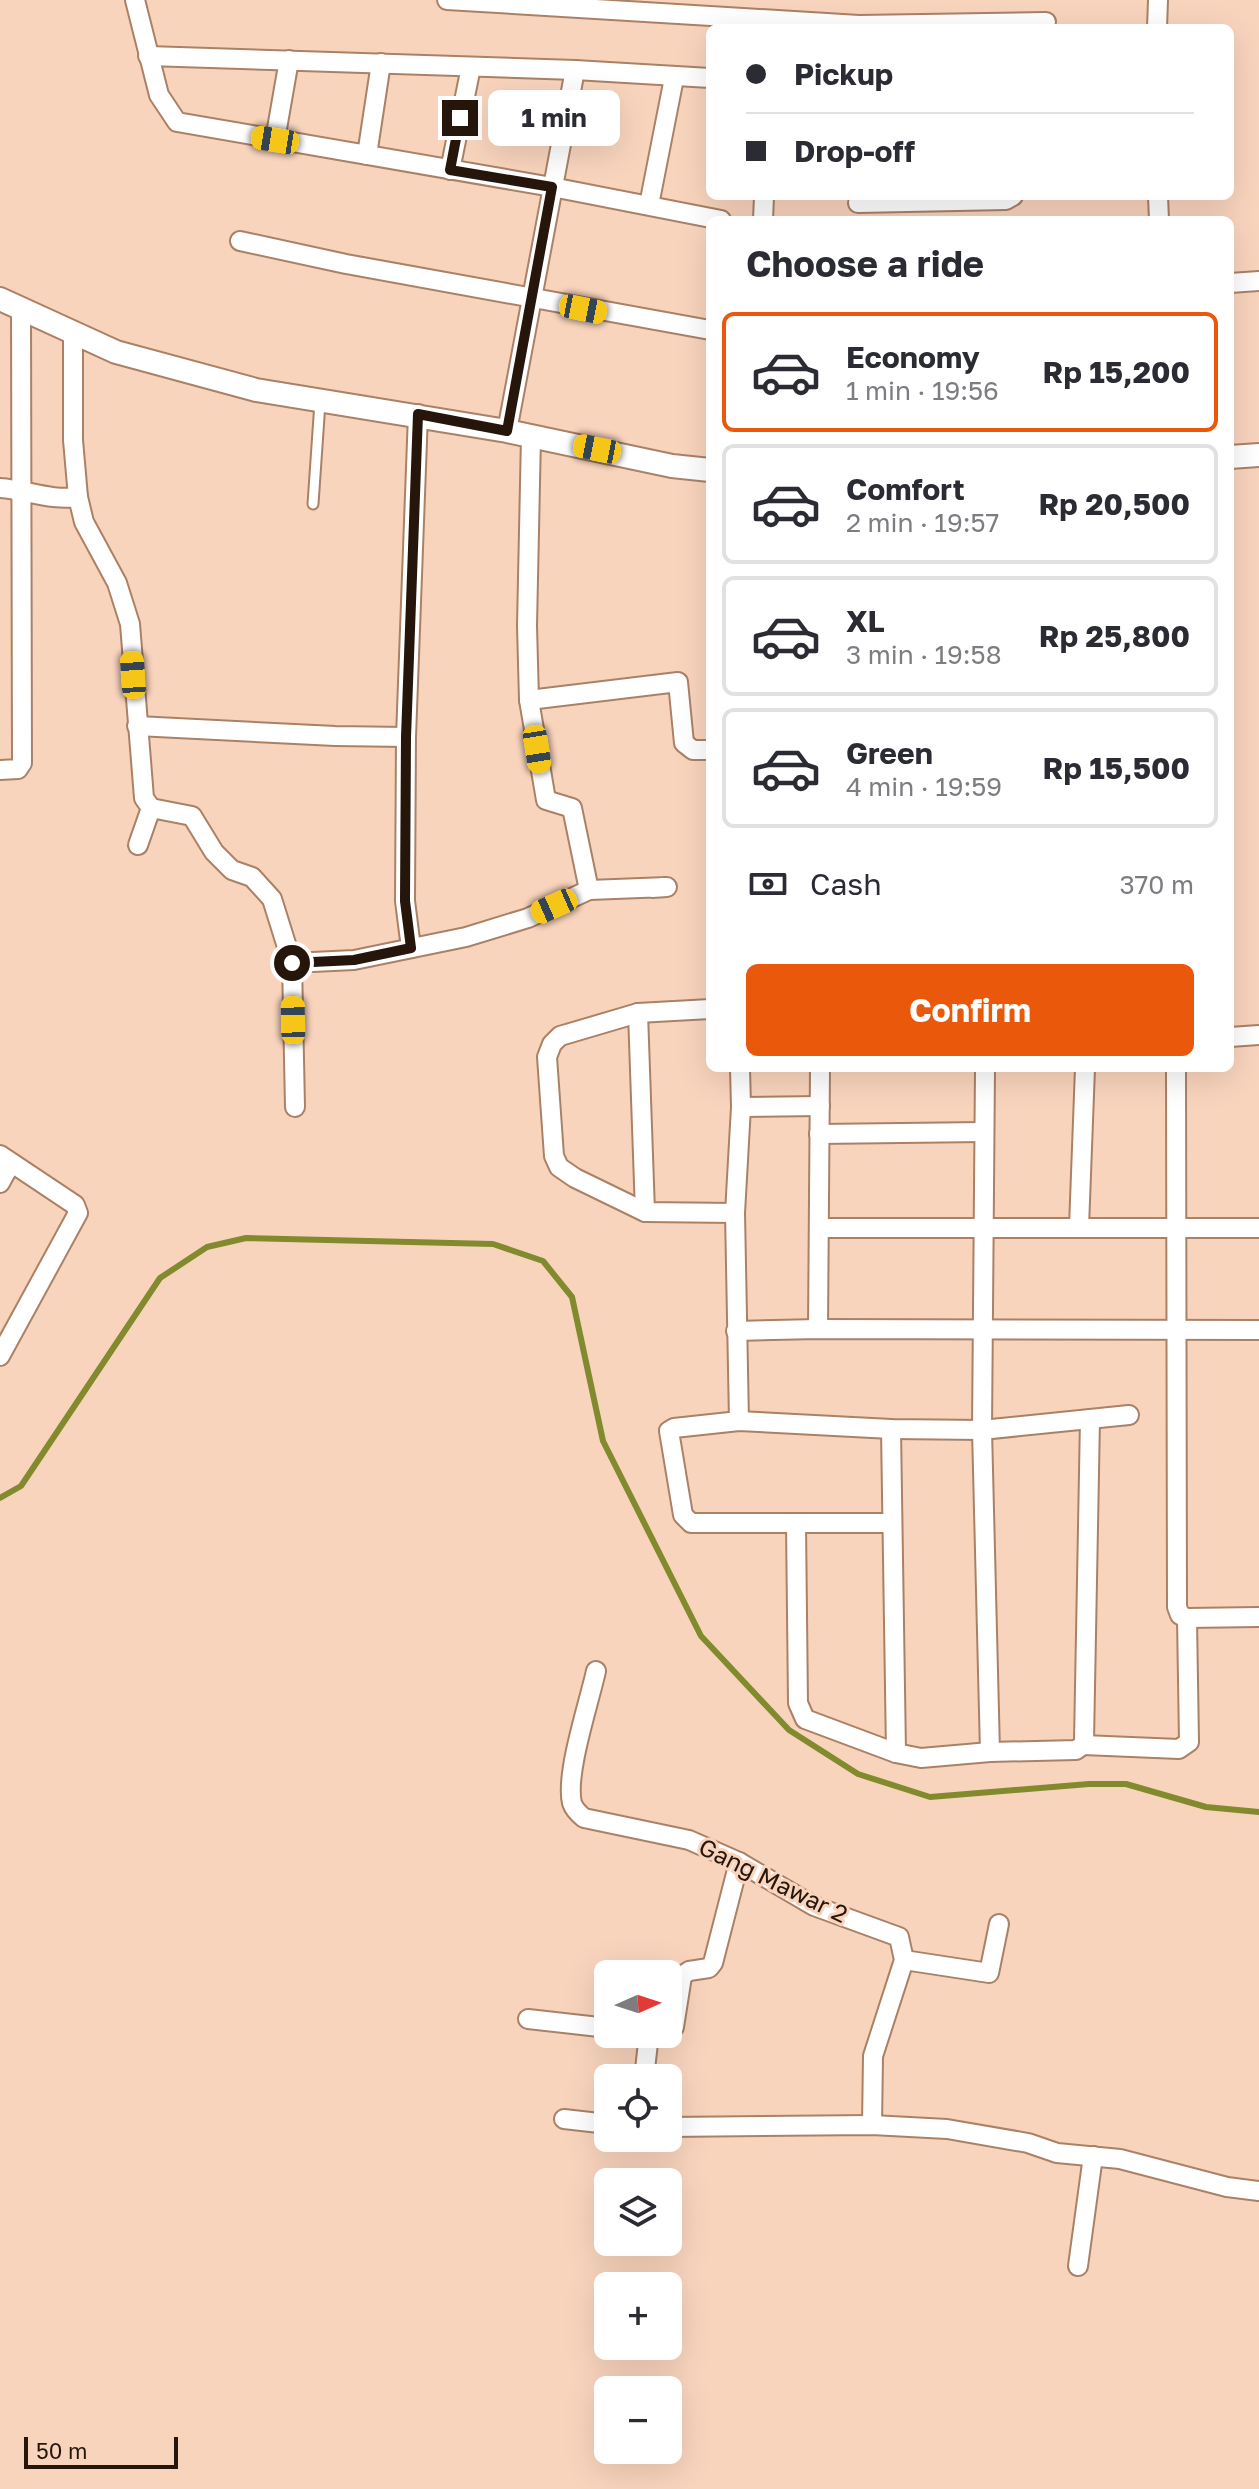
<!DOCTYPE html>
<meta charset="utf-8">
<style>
body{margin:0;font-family:"Golos Text",sans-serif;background:#f7f7f7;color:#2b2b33;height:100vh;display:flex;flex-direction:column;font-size:30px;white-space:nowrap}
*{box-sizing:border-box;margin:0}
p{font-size:26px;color:#7c7c81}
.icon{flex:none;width:44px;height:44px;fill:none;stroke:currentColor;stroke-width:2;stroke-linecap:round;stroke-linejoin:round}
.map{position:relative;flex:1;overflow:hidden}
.drawer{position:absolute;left:706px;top:216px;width:528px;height:856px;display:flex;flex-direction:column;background:#fff;border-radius:12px;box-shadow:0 8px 32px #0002}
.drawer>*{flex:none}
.banner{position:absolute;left:706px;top:24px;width:528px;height:176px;border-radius:12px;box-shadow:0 8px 32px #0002;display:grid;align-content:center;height:176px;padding:0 40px;background:#fff}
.needle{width:52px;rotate:87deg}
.fabs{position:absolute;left:594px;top:1960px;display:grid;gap:16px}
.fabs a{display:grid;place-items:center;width:88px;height:88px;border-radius:12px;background:#fff;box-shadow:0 8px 32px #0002;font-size:40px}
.scale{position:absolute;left:24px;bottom:20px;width:154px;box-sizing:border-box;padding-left:8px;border:4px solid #25150b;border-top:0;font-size:22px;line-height:28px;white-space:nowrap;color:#25150b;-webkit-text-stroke:6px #f9d4bd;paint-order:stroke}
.end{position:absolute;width:36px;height:36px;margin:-18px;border:10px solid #25150b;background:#fff;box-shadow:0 0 0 4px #fff}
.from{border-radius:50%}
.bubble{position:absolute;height:56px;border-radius:12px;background:#fff;box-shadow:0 8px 32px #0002;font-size:26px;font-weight:700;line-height:56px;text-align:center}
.car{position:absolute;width:24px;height:48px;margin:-24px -12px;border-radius:10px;box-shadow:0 0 6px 2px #0007;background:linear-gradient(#f5c518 24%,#345 0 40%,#f5c518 0 76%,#345 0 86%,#f5c518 0)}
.banner b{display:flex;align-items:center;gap:28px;height:76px;font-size:30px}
.banner b+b{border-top:2px solid #e1e1e2}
.banner i{width:20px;height:20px;background:#2b2b33}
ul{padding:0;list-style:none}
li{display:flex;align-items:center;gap:24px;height:120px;margin:0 16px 12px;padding:0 24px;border:4px solid #e1e1e2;border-radius:12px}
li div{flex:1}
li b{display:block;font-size:30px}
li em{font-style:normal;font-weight:700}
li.on{border-color:#ea580c}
li>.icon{width:72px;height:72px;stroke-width:1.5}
h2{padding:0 40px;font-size:36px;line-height:96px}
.pay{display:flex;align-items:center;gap:20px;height:88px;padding:0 40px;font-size:30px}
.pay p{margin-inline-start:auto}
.cta{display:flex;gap:16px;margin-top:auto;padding:16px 40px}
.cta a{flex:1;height:92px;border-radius:12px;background:#ea580c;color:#fff;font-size:32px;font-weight:700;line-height:92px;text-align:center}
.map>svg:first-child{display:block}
</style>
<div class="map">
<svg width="1259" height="2489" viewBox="0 0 1259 2489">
<rect width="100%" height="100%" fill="#f9d4bd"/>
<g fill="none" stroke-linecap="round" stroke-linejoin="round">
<!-- stream -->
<path stroke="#828a2e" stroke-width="6" d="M0 1498 21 1486 160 1278 207 1247 246 1238 493 1244 543 1261 572 1297 603 1441 701 1636 789 1730 858 1774 930 1797 1089 1784H1126L1206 1807 1259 1812"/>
<defs>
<path id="service" d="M313 504 320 402"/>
<g id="minor">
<path d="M135 0 159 95 177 122 552 187 721 220"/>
<path d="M447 0 859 25 1046 22"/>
<path d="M1157 28 1158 0"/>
<path d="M148 56 575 70 710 78"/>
<path d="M275 140 289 60"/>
<path d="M367 155 381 63"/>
<path d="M450 170 471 67"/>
<path d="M1158 196 1159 220"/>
<path d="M858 203 1006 200 1013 196"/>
<path d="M649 205 674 78"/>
<path d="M763 220 764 196"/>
<path d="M240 241 346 264 710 330"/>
<path d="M1230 283 1259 281"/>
<path d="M507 431 575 70"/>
<path d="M531 436 527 626 529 700 546 800 572 808 589 890"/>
<path d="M0 488C27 490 51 501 78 497L73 440V333"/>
<path d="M78 497 84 522 117 583 130 624 144 798 151 808 192 816 214 852 232 870 252 877 272 899 292 963 295 1107"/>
<path d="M529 700 678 682 684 743 693 750H710"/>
<path d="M137 726 335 736 406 737"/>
<path d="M0 770 18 769 22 763 21 308"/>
<path d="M138 845 151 808"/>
<path d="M411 948 405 901 406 737 418 414"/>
<path d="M292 963 354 960 466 937 528 918 589 890 667 887 652 888"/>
<path d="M710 1009 638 1013 560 1036 552 1044 547 1057 554 1156 559 1167 575 1178 645 1212 735 1213"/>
<path d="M638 1013 645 1212"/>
<path d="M1230 1037 1259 1035"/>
<path d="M985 1068 982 1430 990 1752"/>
<path d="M1176 1068 1177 1607 1180 1615 1187 1618 1259 1617"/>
<path d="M741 1107 820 1106"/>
<path d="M819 1134 984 1132"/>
<path d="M0 1155 75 1205 78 1213 0 1356"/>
<path d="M0 1183 11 1163"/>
<path d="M1079 1227 1085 1068"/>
<path d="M819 1228H1259"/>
<path d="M818 1329 820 1068"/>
<path d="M736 1331 818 1329 1259 1330"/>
<path d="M739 1421 735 1213 741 1107 740 1068"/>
<path d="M891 1429 896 1753"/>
<path d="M892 1523H691L683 1515 669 1431 674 1428 739 1421 891 1429 982 1430 1129 1415"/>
<path d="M796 1524 798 1703 805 1719 896 1753 921 1758 990 1752 1076 1750 1083 1745 1084 1741 1090 1419"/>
<path d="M596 1671C589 1703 565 1774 572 1803 574 1809 579 1814 584 1818L689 1840 739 1862 814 1906 899 1937 904 1960 873 2056 872 2125"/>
<path d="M1083 1745 1179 1749 1189 1742 1187 1618"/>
<path d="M904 1960 989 1973 999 1924"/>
<path d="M528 2019 608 2028"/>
<path d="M668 2032 674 2027 682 1976 689 1971 709 1968 713 1963 739 1862"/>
<path d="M644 2078 649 2034"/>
<path d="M564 2119 608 2124"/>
<path d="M668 2127 872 2125 947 2129 1028 2143 1057 2153 1120 2159 1227 2187 1259 2191"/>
<path d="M1078 2266 1093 2156"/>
</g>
<g id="tertiary">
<path d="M0 299 116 352 256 390 507 431 672 466 710 470"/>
<path d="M1230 457 1259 455"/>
</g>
</defs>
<!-- service casing -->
<use href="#service" stroke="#ab8166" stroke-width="13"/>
<!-- minor casing -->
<use href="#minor" stroke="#ab8166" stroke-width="22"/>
<!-- tertiary casing -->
<use href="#tertiary" stroke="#ab8166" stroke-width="26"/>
<!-- service -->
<use href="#service" stroke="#fff" stroke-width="9"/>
<!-- minor -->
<use href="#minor" stroke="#fff" stroke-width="18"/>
<!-- tertiary -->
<use href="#tertiary" stroke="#fff" stroke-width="22"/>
</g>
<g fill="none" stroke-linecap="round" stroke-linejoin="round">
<!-- route -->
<path stroke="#25150b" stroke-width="10" d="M292 963 354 960 411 948 405 901 406 737 418 414 507 431 552 187 450 170 460 118"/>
</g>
<g text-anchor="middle" stroke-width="6" stroke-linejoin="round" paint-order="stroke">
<!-- street labels -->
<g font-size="24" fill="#25150b" stroke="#f9d4bd">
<text transform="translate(773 1881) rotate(26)" y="8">Gang Mawar 2</text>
</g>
</g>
</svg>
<div class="fabs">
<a><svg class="needle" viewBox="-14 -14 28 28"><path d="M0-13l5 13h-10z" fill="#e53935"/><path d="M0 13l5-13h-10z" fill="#7c7c81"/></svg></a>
<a><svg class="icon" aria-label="locate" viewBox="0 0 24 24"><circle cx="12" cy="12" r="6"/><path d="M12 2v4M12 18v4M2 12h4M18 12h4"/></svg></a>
<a><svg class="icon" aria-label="layers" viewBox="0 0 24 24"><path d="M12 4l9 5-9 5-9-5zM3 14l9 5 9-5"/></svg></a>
<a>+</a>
<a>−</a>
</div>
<div class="scale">50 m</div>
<i class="end from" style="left:292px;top:963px"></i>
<i class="end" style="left:460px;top:118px"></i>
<div class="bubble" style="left:488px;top:90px;width:132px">1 min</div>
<i class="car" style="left:275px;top:140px;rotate:279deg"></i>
<i class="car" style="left:583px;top:309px;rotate:101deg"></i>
<i class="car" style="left:597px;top:449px;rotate:281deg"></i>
<i class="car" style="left:133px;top:675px;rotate:356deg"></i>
<i class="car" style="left:537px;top:749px;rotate:171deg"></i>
<i class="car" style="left:554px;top:906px;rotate:246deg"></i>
<i class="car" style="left:293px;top:1020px;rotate:359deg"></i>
<div class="banner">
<b><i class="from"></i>Pickup</b>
<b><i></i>Drop-off</b>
</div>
<section class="drawer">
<h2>Choose a ride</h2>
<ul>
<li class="on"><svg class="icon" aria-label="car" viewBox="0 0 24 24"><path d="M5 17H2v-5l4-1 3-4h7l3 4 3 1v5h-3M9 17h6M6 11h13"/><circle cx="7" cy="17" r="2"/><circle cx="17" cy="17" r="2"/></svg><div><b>Economy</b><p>1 min · 19:56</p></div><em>Rp 15,200</em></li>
<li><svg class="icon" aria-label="car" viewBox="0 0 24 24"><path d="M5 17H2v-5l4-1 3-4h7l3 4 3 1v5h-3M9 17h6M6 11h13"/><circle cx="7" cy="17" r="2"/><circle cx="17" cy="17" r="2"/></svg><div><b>Comfort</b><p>2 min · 19:57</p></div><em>Rp 20,500</em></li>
<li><svg class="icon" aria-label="car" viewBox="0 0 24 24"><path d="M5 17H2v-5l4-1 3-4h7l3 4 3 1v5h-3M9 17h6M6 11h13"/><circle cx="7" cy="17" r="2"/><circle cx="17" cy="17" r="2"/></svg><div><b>XL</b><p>3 min · 19:58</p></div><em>Rp 25,800</em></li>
<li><svg class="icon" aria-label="car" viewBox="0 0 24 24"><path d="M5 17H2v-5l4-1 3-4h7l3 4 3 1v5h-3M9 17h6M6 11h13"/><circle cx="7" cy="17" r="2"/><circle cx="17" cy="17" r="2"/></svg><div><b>Green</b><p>4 min · 19:59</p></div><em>Rp 15,500</em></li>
</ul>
<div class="pay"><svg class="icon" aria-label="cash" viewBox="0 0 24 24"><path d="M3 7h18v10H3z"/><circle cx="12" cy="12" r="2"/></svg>Cash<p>370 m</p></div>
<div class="cta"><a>Confirm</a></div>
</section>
</div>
